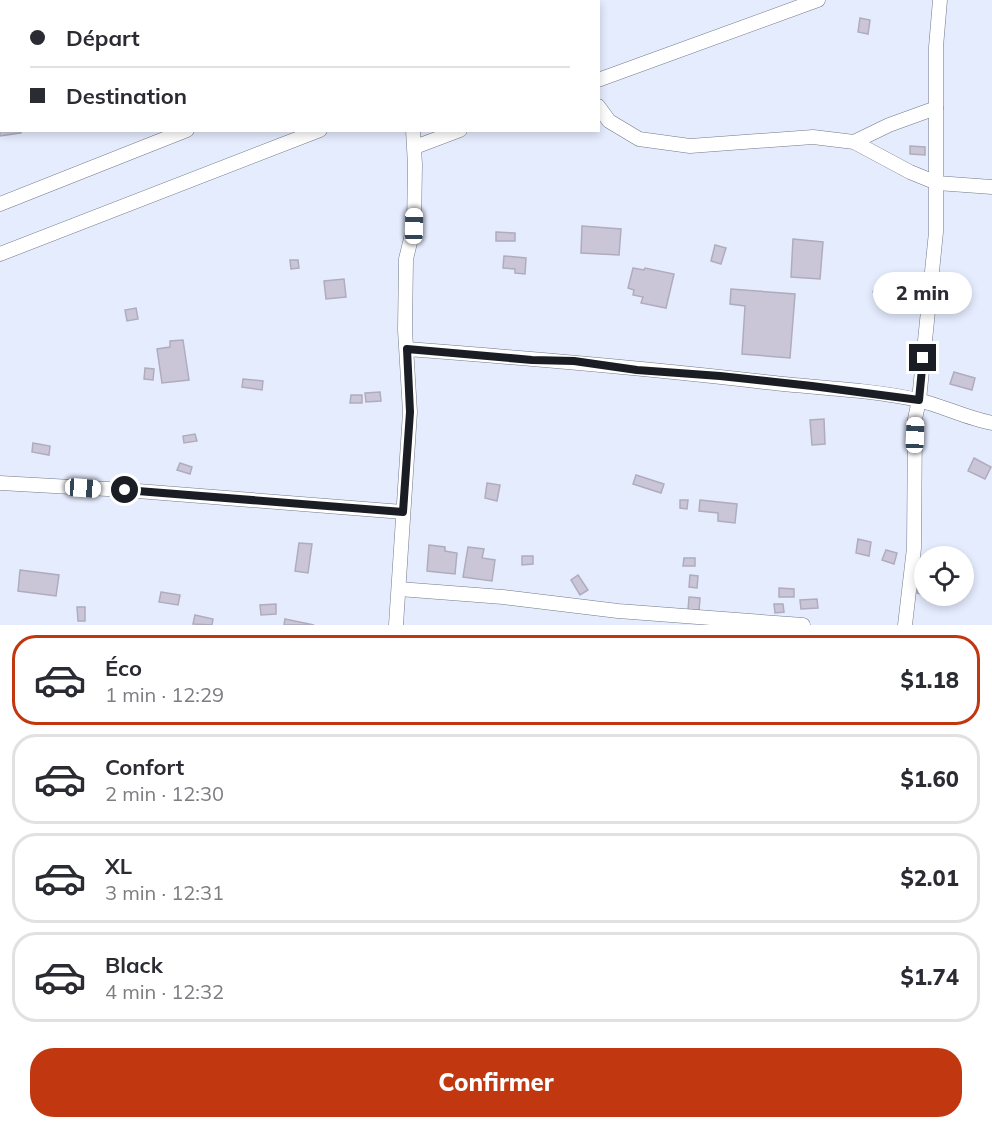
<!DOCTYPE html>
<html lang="fr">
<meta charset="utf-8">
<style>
body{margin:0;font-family:Mulish,sans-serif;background:#f7f7f7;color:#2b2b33;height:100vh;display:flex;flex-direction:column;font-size:22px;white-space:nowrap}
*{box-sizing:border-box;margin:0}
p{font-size:20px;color:#7c7c81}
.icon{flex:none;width:33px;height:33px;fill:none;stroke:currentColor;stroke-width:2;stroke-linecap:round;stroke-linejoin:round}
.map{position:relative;height:625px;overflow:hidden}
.panel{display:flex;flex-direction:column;background:#fff;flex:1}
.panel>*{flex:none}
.top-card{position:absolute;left:0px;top:0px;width:600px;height:132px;box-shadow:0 3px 9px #0003;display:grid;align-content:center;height:132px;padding:0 30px;background:#fff}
.buttons{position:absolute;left:914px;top:546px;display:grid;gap:12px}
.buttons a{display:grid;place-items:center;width:60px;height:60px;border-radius:50%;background:#fff;box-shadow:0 3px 9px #0003;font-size:30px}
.end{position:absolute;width:27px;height:27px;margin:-14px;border:8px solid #1a1d23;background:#fff;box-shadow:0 0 0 3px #fff}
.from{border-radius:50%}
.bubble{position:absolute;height:42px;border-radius:21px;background:#fff;box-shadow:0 3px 9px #0003;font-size:20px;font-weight:800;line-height:42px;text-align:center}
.car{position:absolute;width:18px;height:36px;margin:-18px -9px;border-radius:8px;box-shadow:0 0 4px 2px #0007;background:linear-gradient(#fff 24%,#345 0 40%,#fff 0 76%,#345 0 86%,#fff 0)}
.top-card b{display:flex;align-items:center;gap:21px;height:57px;font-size:22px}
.top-card b+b{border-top:2px solid #e1e1e2}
.top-card i{width:15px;height:15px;background:#2b2b33}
ul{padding:10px 0 0;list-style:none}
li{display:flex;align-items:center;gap:18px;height:90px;margin:0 12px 9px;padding:0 18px;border:3px solid #e1e1e2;border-radius:24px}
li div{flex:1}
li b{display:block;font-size:22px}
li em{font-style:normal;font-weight:800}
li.on{border-color:#c03710}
li>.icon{width:54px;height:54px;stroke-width:1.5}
.action{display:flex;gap:12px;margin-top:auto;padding:12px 30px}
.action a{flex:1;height:69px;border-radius:24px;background:#c03710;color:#fff;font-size:24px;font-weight:800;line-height:69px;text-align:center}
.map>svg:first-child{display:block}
</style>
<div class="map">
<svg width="992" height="625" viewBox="0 0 992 625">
<rect width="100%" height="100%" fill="#e5ecfe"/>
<!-- building -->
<g fill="#cac6d8" stroke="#afacbd" stroke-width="1.5">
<path d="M860 18 870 20 868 34 858 32Z"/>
<path d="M0 112H2V130H20L21 133 0 136Z"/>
<path d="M910 146 925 147V155L910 154Z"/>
<path d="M582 226 621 229 619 255 581 253Z"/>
<path d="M496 232 515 233V241H496Z"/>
<path d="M793 239 823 242 820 279 791 277Z"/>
<path d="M715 245 726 248 721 264 711 261Z"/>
<path d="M504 256 526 258 525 274 515 273V269L503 268Z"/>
<path d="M290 260H298L299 268 291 269Z"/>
<path d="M633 268 644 270 645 268 674 274 666 308 641 303 643 297 633 295 634 290 628 288Z"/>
<path d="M344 279 346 297 326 299 324 281Z"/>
<path d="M876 286 884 290 881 296 873 292Z"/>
<path d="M731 289 795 294 790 358 742 354 745 306 730 304Z"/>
<path d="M136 308 138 319 127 321 125 310Z"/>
<path d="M183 340 189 380 162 383 157 349 170 347V341Z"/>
<path d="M145 368 154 369 153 380 144 379Z"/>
<path d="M954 372 975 378 972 390 950 384Z"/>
<path d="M243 379 263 381 262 390 242 387Z"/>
<path d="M380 392 381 401 366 402 365 393Z"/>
<path d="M351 395H362V403H350Z"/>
<path d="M824 419 825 444 812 445 810 420Z"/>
<path d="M195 434 197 441 184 443 183 436Z"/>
<path d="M33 443 50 446 49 455 32 452Z"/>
<path d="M974 458 991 467 985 479 968 471Z"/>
<path d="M180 463 192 467 190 474 177 470Z"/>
<path d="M636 475 664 484 661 493 633 484Z"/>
<path d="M487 483 500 485 497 501 485 498Z"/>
<path d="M680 500H688L687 509 680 508Z"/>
<path d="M700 500 737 504 735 523 718 521V513L699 511Z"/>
<path d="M858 539 871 542 869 556 856 553Z"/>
<path d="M299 543 312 544 308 573 295 571Z"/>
<path d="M429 545 445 547V551L457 553 455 574 427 571Z"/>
<path d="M468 547 484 549 482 558 495 560 492 581 463 577Z"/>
<path d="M886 550 897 553 894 564 882 560Z"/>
<path d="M522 556H533V564L522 565Z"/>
<path d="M684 558H695V566H683Z"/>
<path d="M20 570 59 575 56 596 18 591Z"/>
<path d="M578 575 588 590 580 595 571 580Z"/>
<path d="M690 575 698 576 697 588 689 587Z"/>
<path d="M919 583 924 584V595L917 593Z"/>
<path d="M779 588 794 589V597H779Z"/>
<path d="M161 592 180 595 178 605 159 602Z"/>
<path d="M689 597 700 598 699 611 688 610Z"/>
<path d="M817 599 818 608 801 609 800 600Z"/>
<path d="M276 604V614L261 615 260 605Z"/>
<path d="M774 604H783L784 612 775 613Z"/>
<path d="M77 607H85V621H78Z"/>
<path d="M195 615 213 619 212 625 193 624Z"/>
<path d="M285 619 314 625H284Z"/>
</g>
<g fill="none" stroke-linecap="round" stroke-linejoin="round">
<defs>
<g id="minor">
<path d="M204 0V2"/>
<path d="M397 0V2"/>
<path d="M484 0 485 2"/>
<path d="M518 2 522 0"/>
<path d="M598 80 818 0"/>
<path d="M598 106 609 121 639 139 690 146 813 137 854 142 910 172 937 183 992 187"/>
<path d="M854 142 889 125 936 108"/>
<path d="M415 147 460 130"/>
<path d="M0 204 187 130"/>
<path d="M0 254 320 130"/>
<path d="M407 349C526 358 645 368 765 382 815 388 868 389 918 400 943 406 966 418 992 423"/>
<path d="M0 483 125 490 403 512"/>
<path d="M399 589 503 597 618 611 803 625"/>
<path d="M396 625 410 412 405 330 406 259 414 226 415 165 413 130"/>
<path d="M905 625 914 548 915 419 919 400 936 232V47L940 0"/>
</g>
</defs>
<!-- minor casing -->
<use href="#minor" stroke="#737989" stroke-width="15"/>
<!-- minor -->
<use href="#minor" stroke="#fff" stroke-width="14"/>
</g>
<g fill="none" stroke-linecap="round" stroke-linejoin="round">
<!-- route -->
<path stroke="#1a1d23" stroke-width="8" d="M125 490 403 512 410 412 407 349 532 360 574 361 637 370 720 376 812 386 919 400 923 358"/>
</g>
</svg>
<div class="buttons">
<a><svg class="icon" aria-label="locate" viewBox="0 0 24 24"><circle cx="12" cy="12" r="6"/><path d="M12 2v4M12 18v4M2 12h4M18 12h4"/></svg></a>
</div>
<i class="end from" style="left:125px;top:490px"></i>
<i class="end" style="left:923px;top:358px"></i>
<div class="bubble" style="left:873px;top:272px;width:99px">2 min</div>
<i class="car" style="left:414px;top:226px;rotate:1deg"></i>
<i class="car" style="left:915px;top:435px;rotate:2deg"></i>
<i class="car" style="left:83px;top:488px;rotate:94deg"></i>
<div class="top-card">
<b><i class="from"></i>Départ</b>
<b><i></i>Destination</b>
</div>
</div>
<section class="panel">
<ul>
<li class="on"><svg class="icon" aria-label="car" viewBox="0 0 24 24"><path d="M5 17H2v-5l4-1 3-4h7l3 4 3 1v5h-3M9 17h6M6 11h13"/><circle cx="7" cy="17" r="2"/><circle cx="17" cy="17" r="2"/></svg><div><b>Éco</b><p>1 min · 12:29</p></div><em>$1.18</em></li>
<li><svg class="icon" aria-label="car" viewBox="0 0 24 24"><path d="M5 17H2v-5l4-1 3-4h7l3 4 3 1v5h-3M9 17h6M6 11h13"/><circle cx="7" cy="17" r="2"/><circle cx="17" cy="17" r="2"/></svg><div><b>Confort</b><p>2 min · 12:30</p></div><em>$1.60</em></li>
<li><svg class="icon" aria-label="car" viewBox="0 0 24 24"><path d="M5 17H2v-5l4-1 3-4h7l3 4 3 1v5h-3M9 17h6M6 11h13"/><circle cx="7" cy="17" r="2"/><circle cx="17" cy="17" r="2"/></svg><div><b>XL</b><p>3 min · 12:31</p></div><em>$2.01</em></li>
<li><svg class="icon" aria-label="car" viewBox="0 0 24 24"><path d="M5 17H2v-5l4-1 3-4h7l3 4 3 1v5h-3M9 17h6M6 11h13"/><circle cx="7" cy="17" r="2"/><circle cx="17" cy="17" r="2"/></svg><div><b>Black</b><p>4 min · 12:32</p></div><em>$1.74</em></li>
</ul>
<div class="action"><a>Confirmer</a></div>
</section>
